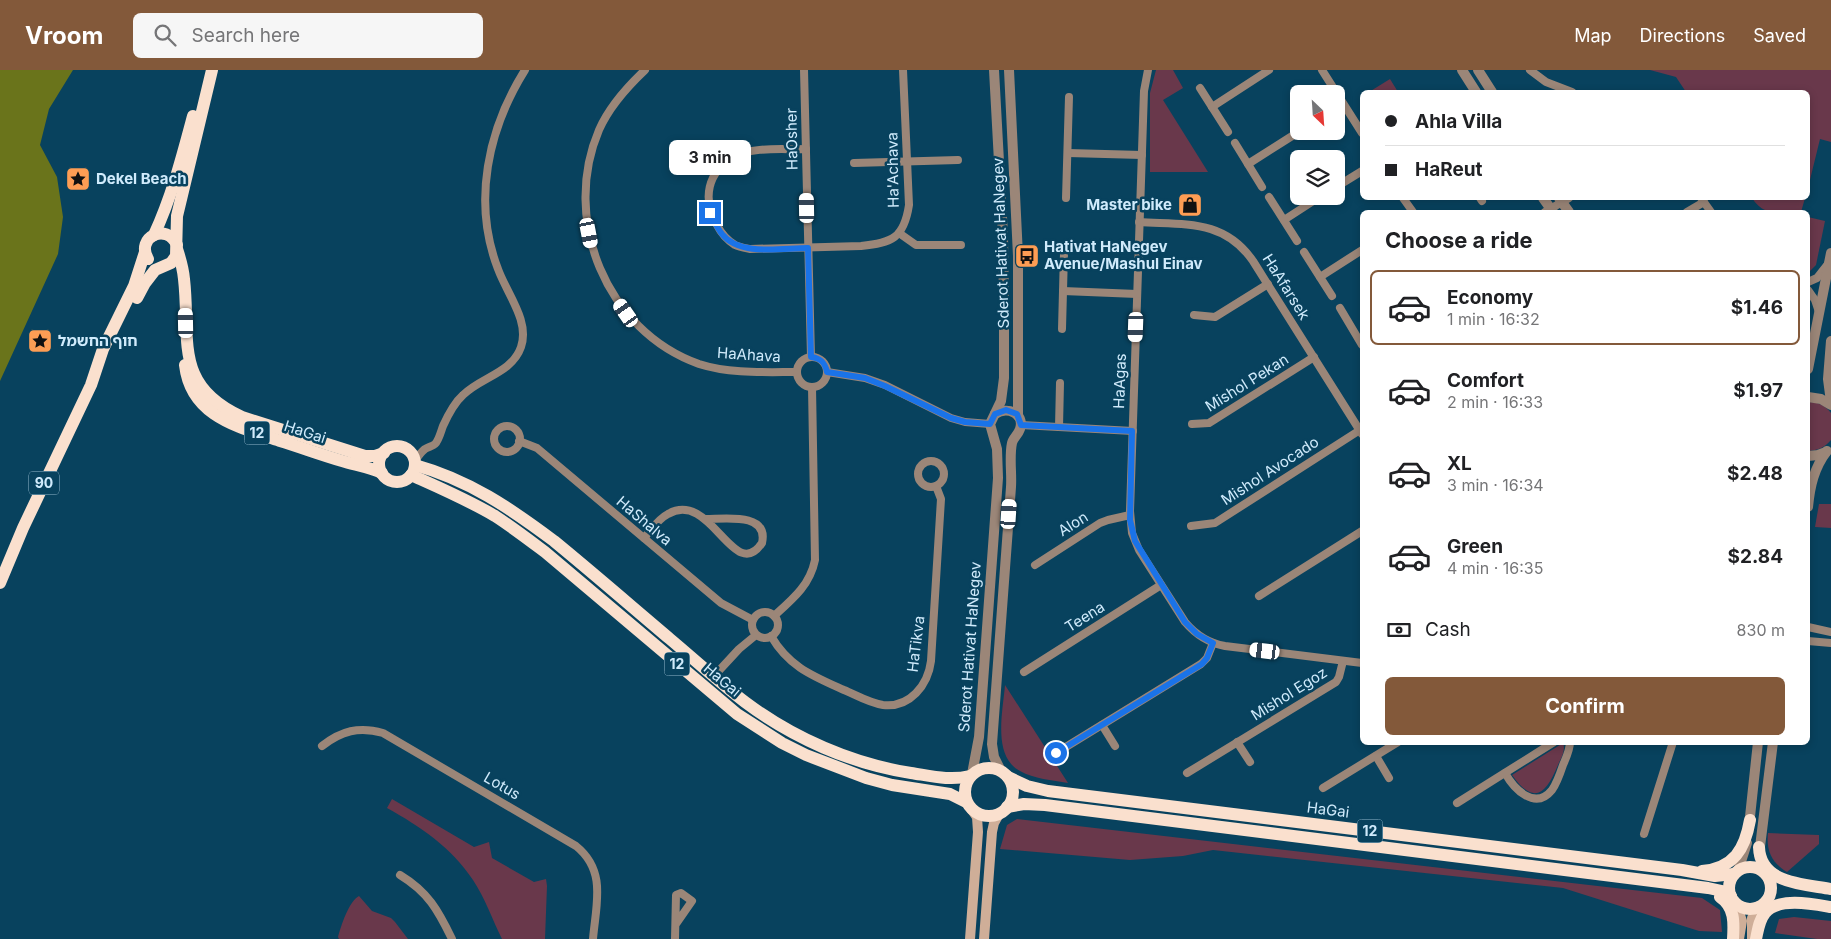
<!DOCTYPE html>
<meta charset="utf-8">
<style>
body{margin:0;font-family:Inter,"Noto Sans Hebrew",sans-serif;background:#f6f6f6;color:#202124;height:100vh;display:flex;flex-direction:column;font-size:19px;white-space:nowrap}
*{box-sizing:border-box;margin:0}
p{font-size:16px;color:#757577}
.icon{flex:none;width:28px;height:28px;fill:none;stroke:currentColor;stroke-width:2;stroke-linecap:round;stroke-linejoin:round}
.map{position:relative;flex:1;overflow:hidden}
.sheet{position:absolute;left:1360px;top:140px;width:450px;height:535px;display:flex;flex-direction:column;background:#fff;border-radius:8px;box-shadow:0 2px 8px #0003}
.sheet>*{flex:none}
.guide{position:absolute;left:1360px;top:20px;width:450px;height:110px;border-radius:8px;box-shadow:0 2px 8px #0003;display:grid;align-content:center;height:110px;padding:0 25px;background:#fff}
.needle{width:32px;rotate:155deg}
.tools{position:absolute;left:1290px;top:15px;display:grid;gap:10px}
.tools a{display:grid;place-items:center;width:55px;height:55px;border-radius:8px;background:#fff;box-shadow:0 2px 8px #0003;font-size:25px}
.end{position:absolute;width:22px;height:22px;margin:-11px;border:6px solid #1a73e8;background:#fff;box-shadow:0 0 0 2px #fff}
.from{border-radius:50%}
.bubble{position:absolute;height:35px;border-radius:8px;background:#fff;box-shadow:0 2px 8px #0003;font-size:16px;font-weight:700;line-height:35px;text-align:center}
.car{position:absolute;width:15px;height:30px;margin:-15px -8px;border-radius:6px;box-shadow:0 0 4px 1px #0007;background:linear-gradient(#fff 24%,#345 0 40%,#fff 0 76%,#345 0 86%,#fff 0)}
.guide b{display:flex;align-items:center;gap:18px;height:48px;font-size:19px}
.guide b+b{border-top:1px solid #e0e0e0}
.guide i{width:12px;height:12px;background:#202124}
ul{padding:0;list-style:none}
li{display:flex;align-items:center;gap:15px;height:75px;margin:0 10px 8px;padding:0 15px;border:2px solid transparent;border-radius:8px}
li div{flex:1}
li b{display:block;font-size:19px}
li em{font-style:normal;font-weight:700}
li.on{border-color:#83593a}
li>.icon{width:45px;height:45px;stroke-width:1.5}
h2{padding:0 25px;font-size:22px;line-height:60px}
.pay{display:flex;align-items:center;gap:12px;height:55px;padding:0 25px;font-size:19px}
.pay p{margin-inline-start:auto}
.cta{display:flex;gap:10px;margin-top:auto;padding:10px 25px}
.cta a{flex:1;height:58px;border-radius:8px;background:#83593a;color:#fff;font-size:20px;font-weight:700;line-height:58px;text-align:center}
header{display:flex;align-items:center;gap:30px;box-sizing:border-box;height:70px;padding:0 25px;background:#83593a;color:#fff}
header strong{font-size:24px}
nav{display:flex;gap:28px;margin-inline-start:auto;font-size:18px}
.search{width:350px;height:45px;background:#f6f6f6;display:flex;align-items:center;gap:12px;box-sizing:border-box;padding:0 18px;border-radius:8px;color:#757577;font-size:19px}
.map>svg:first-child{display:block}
</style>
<header>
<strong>Vroom</strong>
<div class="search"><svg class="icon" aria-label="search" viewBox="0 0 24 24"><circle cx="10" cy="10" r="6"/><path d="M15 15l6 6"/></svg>Search here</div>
<nav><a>Map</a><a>Directions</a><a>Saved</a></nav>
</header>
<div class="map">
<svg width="1831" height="869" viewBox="0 0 1831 869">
<rect width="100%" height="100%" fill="#08425e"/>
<!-- green -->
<g fill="#69384b">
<path d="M1156 0H1173L1183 18 1163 30 1208 102H1150V23Z"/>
<path d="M1650 0H1831V72L1820 69 1808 118V22H1686L1676 7Z"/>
<path d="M1390 9 1398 22H1369Z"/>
<path d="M1752 128H1805L1801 142C1780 142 1765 148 1752 128Z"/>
<path d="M1808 147 1825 151 1816 195 1808 203Z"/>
<path d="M1808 332C1817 332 1825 335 1831 343V370C1824 378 1818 380 1808 381Z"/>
<path d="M1819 434H1831V458L1815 457Z"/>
<path d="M1005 615 1068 713C1052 710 1034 709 1020 701 992 686 1003 641 1005 615Z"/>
<path d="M1563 673C1566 680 1561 688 1558 695 1546 724 1534 736 1512 705Z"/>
<path d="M392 729 474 777 489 772 492 788 534 812 546 809 547 816 545 869H502C492 849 485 828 473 810 451 777 421 757 387 738Z"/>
<path d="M1017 749 1702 828 1720 840 1722 862 1699 861 1563 818 1213 780 1183 786 1130 790 1000 779 1007 755Z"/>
<path d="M1768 763 1819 765V774L1787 802C1772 793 1766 781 1768 763Z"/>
<path d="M359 826 372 841 391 848 395 852 408 869H339L338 867C341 856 349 831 359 826Z"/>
<path d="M1794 847 1831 851V869H1817L1775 863 1779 849Z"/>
</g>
<!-- water -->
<path fill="#6a741b" d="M0 0H73L49 39 40 75 57 107 63 147 58 184 0 311Z"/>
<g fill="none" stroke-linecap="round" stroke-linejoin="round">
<!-- minor -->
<g stroke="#9b8678" stroke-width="8">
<path d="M645 0C627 17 609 37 599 60 561 149 606 261 699 294 730 304 765 302 797 302"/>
<path d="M804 0 811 287"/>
<path d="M1148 0 1144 21 1130 441 1132 463 1139 480 1185 552C1196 565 1208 573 1225 576L1362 593"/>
<path d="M1322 0 1362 63"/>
<path d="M1530 0 1546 12 1572 22"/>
<path d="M1200 18 1228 62"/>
<path d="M1212 37 1269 0"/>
<path d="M1235 73 1262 117"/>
<path d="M806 79C783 80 754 76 734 87 707 102 702 129 717 155 721 163 727 170 735 175 739 177 745 178 750 179L861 176C892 173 904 168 909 135L903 0"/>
<path d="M1068 83 1142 85"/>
<path d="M854 93 958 90"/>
<path d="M1248 94 1300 61"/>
<path d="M1336 117 1362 101"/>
<path d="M1269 127 1297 171"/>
<path d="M1066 128 1069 27"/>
<path d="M1403 128 1413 142"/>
<path d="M1480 128 1482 131"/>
<path d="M1701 128 1711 142"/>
<path d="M1545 142 1569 128"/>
<path d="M1687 142 1704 132"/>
<path d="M1284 150 1321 126"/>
<path d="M1139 152C1185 155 1224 149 1253 191L1362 364"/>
<path d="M899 163 916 175H961"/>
<path d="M1304 182 1332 226"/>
<path d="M1320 207 1362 180"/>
<path d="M1808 212 1817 208 1828 194"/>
<path d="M1808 220 1815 230 1819 242"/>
<path d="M1063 221 1137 224"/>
<path d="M1340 238 1362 275"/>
<path d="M1194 245 1215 247 1268 214"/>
<path d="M1062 259 1064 183"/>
<circle cx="812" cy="302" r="15"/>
<path d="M827 302 865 308 885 315 951 348 965 352 990 354"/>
<path d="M1192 354 1209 353 1314 287"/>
<path d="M1021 355 1133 361"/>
<circle cx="507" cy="369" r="13"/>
<path d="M1059 357 1060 313"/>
<path d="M519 371 537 378 721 533 753 550"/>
<path d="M415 390C418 387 421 382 425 379 428 377 433 376 435 374 439 370 441 361 443 356 448 345 454 333 463 325 481 307 512 303 521 277 530 251 507 224 498 199 472 132 488 59 525 0"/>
<circle cx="931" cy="404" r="13"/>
<path d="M1191 456 1215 453 1360 360"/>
<path d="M644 468C651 460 658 449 668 444 711 419 734 515 762 473 769 442 724 449 706 449"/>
<path d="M1035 495 1100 453 1108 450 1130 445"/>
<path d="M1259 526 1362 461"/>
<circle cx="765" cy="555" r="13"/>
<path d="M774 546C793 529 810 515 815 490L812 317"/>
<path d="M1808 557 1831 562"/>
<path d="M771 566C789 597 813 606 844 620 856 625 869 633 883 635 910 638 928 615 931 591L941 429 936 416"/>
<path d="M1808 571 1831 573"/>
<path d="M1024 602 1161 515"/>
<path d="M714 606 739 579 756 565"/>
<path d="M1102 655 1115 676"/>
<path d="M1237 672 1250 692"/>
<path d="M322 676C341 661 359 656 383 663L576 776C607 801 596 834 593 869"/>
<path d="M1056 683 1201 594 1207 588 1213 573"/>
<path d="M1376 686 1389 708"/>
<path d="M1187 703 1336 612 1339 607 1343 591"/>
<path d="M1505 703C1514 719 1535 741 1552 720 1557 713 1560 704 1563 695 1566 688 1570 680 1570 672"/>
<path d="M1323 718 1398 672"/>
<path d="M1457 733 1554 672"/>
<path d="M1644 764 1673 672"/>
<path d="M400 805C428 822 438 840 452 869"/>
<path d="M675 869 676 825 681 823 692 831 676 854"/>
</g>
<!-- tertiary -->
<g stroke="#9b8678" stroke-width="10">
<path d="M1009 0 1018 186V346"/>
<path d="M1462 0 1476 22"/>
<path d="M1478 0 1492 22"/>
<path d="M1543 128 1553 142"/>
<path d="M1559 128 1569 142"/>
<path d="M1831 271 1828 309 1831 332"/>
<path d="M1808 299 1831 183"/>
<path d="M1808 327 1821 329 1831 335"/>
<path d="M995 344C1007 336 1025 343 1020 359 1018 365 1013 368 1012 373 1009 387 1012 403 1011 417L992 674 994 687 1001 701"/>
<path d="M1808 386 1818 385 1826 382"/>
<path d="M1808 437C1810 416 1814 398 1827 381"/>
<path d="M972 704 979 667 998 408 997 379 990 354 1001 331 1004 308V238L1003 165 994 0"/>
<path d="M1749 756 1758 672"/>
<path d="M1759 785 1773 672"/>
<path d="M1738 801 1747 773"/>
</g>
<!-- secondary -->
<g stroke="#cfae98" stroke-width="10">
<path d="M1736 833 1742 851 1739 869"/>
<path d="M970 869 978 762 977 747 972 740"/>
<path d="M984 869 992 762 994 753 999 744"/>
<path d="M1752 869V848L1759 836"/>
</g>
<!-- trunk -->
<g stroke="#fae0ce" stroke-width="12">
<path d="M154 165C172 126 182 87 193 46"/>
<path d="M177 179C180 188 183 198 184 209 191 269 172 315 242 347L365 386H375L384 383"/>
<path d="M148 189C135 167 167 152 177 175"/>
<path d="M137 228 145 213 155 200 171 193 176 186 177 146 212 0"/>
<path d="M185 295C191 347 239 357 280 371 300 377 321 385 342 391 355 395 369 397 382 403"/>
<circle cx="397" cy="394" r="18"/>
<path d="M415 395C469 410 510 438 554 471 593 503 631 536 670 569 695 590 719 612 745 632 793 668 852 694 911 703 931 706 950 711 970 706"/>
<path d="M411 405C440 418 468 430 495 446 512 457 529 470 545 482L737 644 782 673 806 685 866 708 892 715 950 724 966 732"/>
<path d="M0 513 23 458 91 315 103 279 134 216 145 182"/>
<circle cx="989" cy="722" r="24"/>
<path d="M1008 707 1027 716 1048 721 1682 800 1715 806 1734 804"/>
<path d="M1007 737 1024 734 1045 735 1708 818 1722 821 1731 826"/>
<path d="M1759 777C1760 814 1804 814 1831 819"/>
<circle cx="1750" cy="818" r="21"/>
<path d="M1702 801C1734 798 1745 779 1750 750"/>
<path d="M1720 827C1735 837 1734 853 1733 869"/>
<path d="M1756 869C1758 860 1759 850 1765 843 1778 827 1813 834 1830 837"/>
</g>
</g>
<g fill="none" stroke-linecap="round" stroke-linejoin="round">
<!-- route -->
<path stroke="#1a73e8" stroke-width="6" d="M710 143C714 150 717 158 722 164 740 187 782 178 808 178L811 287C821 288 825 293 827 302L865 308 885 316 951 348 965 352 990 354 995 344 1006 340 1017 344 1021 355 1132 361 1130 450 1135 471 1185 552 1197 564 1213 573 1207 588 1202 594 1056 683"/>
</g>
<!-- icons -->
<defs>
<symbol id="sight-square" viewBox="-11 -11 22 22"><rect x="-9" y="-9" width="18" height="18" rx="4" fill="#fd9d54" stroke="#08425e"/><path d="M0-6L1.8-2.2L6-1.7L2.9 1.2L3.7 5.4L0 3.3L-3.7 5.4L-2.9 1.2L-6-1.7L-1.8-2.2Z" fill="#111"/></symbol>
<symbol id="shop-square" viewBox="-11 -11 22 22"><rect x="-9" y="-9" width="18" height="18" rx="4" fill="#fd9d54" stroke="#08425e"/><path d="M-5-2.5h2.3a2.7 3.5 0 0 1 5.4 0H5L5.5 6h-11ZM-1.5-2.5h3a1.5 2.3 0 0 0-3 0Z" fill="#111"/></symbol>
<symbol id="bus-square" viewBox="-11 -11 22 22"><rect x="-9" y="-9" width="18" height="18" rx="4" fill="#fd9d54" stroke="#08425e"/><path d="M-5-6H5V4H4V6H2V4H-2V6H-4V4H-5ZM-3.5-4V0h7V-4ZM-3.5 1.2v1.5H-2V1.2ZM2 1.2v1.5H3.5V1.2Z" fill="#111"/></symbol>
</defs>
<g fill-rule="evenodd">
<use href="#sight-square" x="64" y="95" width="28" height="28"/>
<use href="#shop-square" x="1176" y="121" width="28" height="28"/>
<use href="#bus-square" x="1013" y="172" width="28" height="28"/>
<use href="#sight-square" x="26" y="257" width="28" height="28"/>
</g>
<g text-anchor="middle" stroke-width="5" stroke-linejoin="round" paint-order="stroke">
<!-- shield labels -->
<g fill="#08425e" stroke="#94b8cd" stroke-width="1">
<rect x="244.5" y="351.5" width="25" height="23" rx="4"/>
<rect x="29" y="401.5" width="30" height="23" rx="4"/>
<rect x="664.5" y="582.5" width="25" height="23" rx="4"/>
<rect x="1357.5" y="749.5" width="25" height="23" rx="4"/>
</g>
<g font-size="14" font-weight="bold" fill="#d0ebfc">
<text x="257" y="368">12</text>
<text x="44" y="418">90</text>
<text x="677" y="599">12</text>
<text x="1370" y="766">12</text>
</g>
<!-- street labels -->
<g font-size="15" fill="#d0ebfc" stroke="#08425e">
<text transform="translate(792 69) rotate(-91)" y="5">HaOsher</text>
<text transform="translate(893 100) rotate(-91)" y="5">Ha'Achava</text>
<text transform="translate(1001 173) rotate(-92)" y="5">Sderot Hativat HaNegev</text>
<text transform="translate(1286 217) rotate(58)" y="5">HaAfarsek</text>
<text transform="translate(749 285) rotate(4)" y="5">HaAhava</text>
<text transform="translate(1120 311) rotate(-88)" y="5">HaAgas</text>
<text transform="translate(1247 313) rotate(-32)" y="5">Mishol Pekan</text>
<text transform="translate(305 362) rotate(18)" y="5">HaGai</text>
<text transform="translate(1270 401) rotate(-33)" y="5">Mishol Avocado</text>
<text transform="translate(644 451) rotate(40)" y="5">HaShalva</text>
<text transform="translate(1073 454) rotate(-32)" y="5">Alon</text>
<text transform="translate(1085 547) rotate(-32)" y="5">Teena</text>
<text transform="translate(916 574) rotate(-83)" y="5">HaTikva</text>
<text transform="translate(970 577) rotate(-86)" y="5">Sderot Hativat HaNegev</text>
<text transform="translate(722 610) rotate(40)" y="5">HaGai</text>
<text transform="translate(1289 624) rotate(-32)" y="5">Mishol Egoz</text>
<text transform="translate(502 716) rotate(30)" y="5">Lotus</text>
<text transform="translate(1328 740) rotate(7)" y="5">HaGai</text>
</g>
<!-- poi labels -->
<g font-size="15" font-weight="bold" fill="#d0ebfc" stroke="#08425e" text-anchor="start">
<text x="96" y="114">Dekel Beach</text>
<text x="1172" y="140" text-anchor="end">Master bike</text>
<text x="1044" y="182">Hativat HaNegev<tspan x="1044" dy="17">Avenue/Mashul Einav</tspan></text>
<text x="58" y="276">חוף החשמל</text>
</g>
</g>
</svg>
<div class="tools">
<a><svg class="needle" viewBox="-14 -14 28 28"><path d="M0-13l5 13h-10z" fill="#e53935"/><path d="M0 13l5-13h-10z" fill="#757577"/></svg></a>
<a><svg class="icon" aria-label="layers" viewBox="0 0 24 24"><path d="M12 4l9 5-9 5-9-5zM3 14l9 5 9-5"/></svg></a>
</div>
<i class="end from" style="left:1056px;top:683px"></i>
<i class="end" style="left:710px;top:143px"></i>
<div class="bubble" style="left:669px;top:70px;width:82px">3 min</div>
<i class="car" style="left:807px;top:138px;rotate:359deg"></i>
<i class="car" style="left:589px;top:163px;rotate:169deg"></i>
<i class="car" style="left:626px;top:243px;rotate:325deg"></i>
<i class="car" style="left:186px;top:253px;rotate:359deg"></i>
<i class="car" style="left:1136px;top:257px;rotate:182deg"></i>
<i class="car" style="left:1009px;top:444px;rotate:4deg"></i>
<i class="car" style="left:1265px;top:581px;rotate:277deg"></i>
<div class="guide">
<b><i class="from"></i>Ahla Villa</b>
<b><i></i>HaReut</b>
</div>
<section class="sheet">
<h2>Choose a ride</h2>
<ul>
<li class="on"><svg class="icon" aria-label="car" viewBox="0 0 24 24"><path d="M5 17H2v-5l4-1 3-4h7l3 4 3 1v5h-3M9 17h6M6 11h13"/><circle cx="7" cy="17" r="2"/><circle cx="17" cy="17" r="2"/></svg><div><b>Economy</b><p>1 min · 16:32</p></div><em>$1.46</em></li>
<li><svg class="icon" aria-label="car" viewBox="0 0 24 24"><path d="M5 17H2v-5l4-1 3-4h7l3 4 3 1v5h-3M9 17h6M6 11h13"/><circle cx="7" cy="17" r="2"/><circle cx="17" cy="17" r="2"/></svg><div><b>Comfort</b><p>2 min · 16:33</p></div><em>$1.97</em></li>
<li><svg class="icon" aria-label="car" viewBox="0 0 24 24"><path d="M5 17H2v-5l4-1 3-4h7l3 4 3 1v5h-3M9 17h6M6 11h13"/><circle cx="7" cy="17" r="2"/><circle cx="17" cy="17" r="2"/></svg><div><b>XL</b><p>3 min · 16:34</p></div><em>$2.48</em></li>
<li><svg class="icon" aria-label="car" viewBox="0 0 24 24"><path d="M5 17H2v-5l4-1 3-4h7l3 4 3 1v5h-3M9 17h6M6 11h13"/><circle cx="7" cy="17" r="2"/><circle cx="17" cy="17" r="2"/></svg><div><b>Green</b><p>4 min · 16:35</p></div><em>$2.84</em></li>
</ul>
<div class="pay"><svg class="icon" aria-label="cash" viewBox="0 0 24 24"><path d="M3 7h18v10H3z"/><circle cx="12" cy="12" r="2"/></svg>Cash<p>830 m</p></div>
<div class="cta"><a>Confirm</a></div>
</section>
</div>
